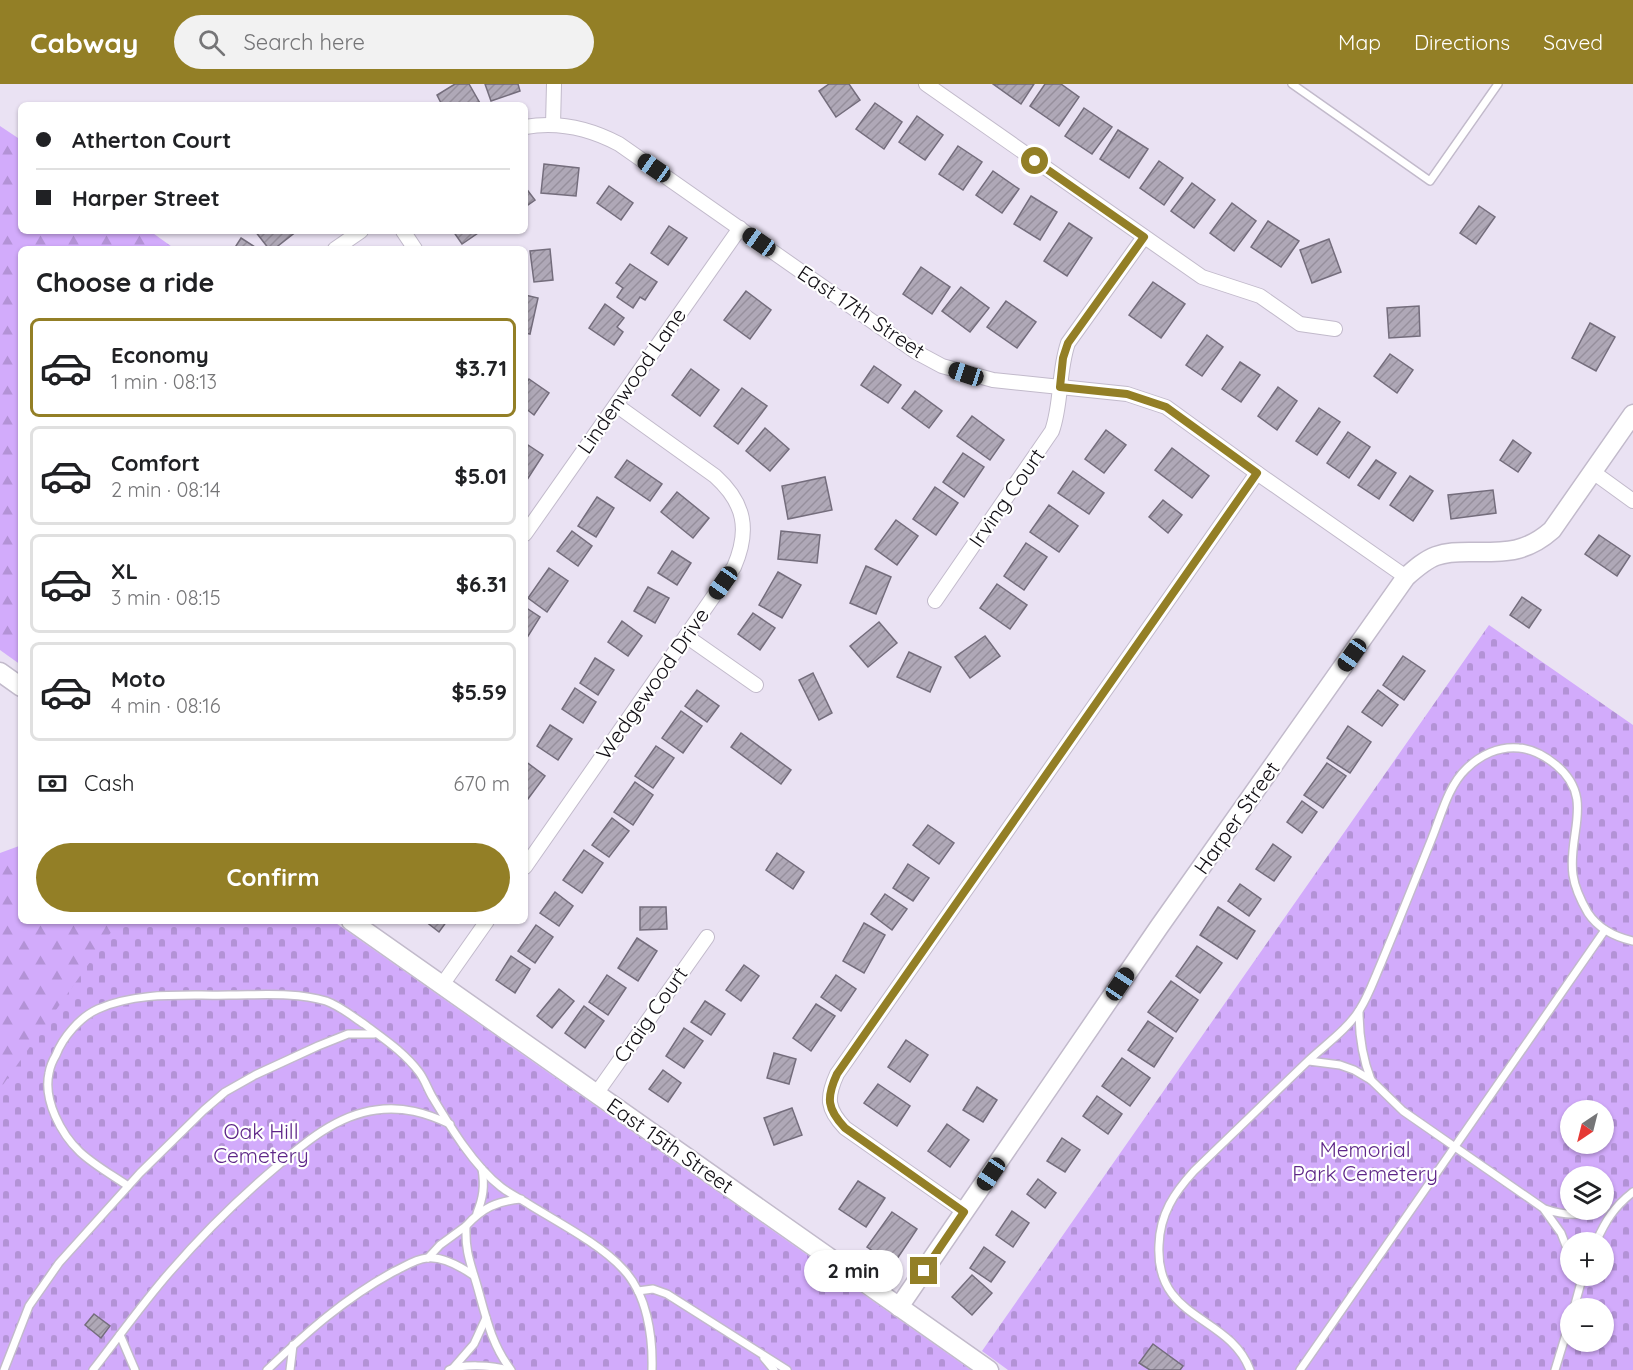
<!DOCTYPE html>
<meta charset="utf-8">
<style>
body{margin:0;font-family:Quicksand,sans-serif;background:#f2f2f2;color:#202124;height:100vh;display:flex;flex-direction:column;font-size:22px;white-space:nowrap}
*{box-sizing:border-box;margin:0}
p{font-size:20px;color:#757577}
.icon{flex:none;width:33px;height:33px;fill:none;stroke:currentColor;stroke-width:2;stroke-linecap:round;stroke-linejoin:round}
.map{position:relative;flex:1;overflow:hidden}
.sheet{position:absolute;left:18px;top:162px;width:510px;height:678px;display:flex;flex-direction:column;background:#fff;border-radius:9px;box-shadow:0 2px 4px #0004}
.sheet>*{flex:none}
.hud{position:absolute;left:18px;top:18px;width:510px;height:132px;border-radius:9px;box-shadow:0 2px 4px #0004;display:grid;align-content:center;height:132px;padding:0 18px;background:#fff}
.needle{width:39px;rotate:215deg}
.buttons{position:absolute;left:1560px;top:1016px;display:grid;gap:12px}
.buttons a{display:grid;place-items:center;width:54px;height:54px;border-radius:50%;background:#fff;box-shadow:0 2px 4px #0004;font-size:30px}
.end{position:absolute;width:27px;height:27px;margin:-14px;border:8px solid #937f26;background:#fff;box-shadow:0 0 0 3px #fff}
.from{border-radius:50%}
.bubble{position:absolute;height:42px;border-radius:21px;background:#fff;box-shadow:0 2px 4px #0004;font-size:20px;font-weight:800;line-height:42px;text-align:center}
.car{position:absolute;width:18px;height:36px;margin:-18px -9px;border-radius:8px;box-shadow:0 0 4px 2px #0007;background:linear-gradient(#222 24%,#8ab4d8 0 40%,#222 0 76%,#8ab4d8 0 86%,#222 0)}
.hud b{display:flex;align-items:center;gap:21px;height:57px;font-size:22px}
.hud b+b{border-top:2px solid #e0e0e0}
.hud i{width:15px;height:15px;background:#202124}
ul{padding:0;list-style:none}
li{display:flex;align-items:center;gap:18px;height:99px;margin:0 12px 9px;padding:0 6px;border:3px solid #e0e0e0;border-radius:9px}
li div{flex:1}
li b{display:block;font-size:22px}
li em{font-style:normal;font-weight:800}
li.on{border-color:#937f26}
li>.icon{width:54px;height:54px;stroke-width:1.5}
h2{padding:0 18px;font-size:27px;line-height:72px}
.pay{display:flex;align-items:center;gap:15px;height:66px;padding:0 18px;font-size:22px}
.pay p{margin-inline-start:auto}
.button{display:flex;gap:12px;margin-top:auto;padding:12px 18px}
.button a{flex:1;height:69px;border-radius:36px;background:#937f26;color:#fff;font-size:24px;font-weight:800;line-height:69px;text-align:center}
header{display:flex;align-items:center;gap:36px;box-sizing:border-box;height:84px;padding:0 30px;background:#937f26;color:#fff}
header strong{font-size:28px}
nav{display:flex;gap:33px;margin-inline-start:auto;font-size:21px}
.search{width:420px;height:54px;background:#f2f2f2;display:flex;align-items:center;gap:15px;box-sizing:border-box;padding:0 21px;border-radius:33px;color:#757577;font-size:22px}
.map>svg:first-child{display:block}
</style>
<header>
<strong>Cabway</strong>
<div class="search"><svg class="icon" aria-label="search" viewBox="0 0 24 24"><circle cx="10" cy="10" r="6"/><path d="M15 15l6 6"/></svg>Search here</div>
<nav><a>Map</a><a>Directions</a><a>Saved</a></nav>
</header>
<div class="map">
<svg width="1633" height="1286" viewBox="0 0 1633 1286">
<defs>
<pattern id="forest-firs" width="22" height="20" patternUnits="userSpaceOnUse" patternTransform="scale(1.5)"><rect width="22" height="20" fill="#d2abfb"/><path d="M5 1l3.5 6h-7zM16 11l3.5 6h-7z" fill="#b392d6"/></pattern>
<pattern id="cemetery-stones" width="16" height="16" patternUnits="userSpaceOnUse" patternTransform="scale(1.5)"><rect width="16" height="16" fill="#d2abfb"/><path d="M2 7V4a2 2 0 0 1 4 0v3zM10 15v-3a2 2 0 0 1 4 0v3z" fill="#b392d6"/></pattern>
<pattern id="building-hatch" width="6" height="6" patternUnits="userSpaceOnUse" patternTransform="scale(1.5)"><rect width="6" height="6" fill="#afa8b7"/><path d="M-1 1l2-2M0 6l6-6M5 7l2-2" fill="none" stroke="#968f9c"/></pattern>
</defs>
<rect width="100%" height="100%" fill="#eae2f3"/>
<!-- forest -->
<g fill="url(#forest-firs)">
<path d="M0 42 21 56V147H150L175 165H21V581L0 566Z"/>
<path d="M19 762 21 764V837H139L0 1039V769Z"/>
</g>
<!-- cemetery -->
<g fill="url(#cemetery-stones)" fill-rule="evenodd">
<path d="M1489 541 1633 641V1286H1008L982 1267ZM1570 1026H1604V1059H1570ZM1570 1092H1604V1125H1570ZM1570 1158H1604V1191H1570ZM1570 1224H1604V1257H1570Z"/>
<path d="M119 837H333L971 1286H0V1005Z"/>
</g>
<!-- building -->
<g fill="url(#building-hatch)" stroke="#746d7c" stroke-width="1.5">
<path d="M455 0H469L481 21H442L437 11Z"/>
<path d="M485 0H518L520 7 491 17Z"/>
<path d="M829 0H849L860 16 836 33 819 7Z"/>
<path d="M993 0H1034L1021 20Z"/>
<path d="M1045 0H1061L1079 13 1059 42 1030 22Z"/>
<path d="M875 19 902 38 884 65 856 45Z"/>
<path d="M1084 24 1112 43 1092 70 1065 52Z"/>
<path d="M917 32 943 51 925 76 899 58Z"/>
<path d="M1118 46 1148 65 1129 94 1100 75Z"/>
<path d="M958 62 982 78 963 106 939 90Z"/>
<path d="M1159 77 1183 94 1164 121 1140 104Z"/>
<path d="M544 80 579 84 576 112 541 109Z"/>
<path d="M993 87 1019 105 1002 129 976 111Z"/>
<path d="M1192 99 1215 116 1194 144 1171 127Z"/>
<path d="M609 102 633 119 621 136 597 119Z"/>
<path d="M525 103 535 116 525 123Z"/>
<path d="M1031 112 1057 128 1040 156 1014 140Z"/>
<path d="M1232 119 1256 137 1234 167 1210 149Z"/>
<path d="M1479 122 1495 133 1476 160 1460 149Z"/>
<path d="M1268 137 1299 157 1281 183 1251 163Z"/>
<path d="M1069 139 1092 154 1067 192 1044 177Z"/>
<path d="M669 142 687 154 668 181 651 169Z"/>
<path d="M255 147H297L274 165H269Z"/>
<path d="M453 147H481L462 160Z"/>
<path d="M241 154 258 165H234Z"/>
<path d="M1329 155 1341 188 1312 199 1300 166Z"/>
<path d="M550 165 553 196 534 198 530 167Z"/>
<path d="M630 180 657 198 645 216 640 213 633 224 617 213 623 204 616 199Z"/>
<path d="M921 183 950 203 932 230 903 210Z"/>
<path d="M1153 198 1185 220 1161 254 1129 231Z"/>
<path d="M961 203 989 224 970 248 942 227Z"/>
<path d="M746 207 771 226 750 255 724 236Z"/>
<path d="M525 211 538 214 530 250 525 249Z"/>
<path d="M1006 217 1036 238 1017 264 987 243Z"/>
<path d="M605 220 624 234 617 243 623 248 614 261 589 244Z"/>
<path d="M1419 222 1420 252 1389 254 1387 224Z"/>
<path d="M1590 239 1615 253 1596 287 1572 274Z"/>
<path d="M1207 251 1223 263 1202 292 1186 281Z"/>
<path d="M1390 270 1413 286 1397 309 1374 292Z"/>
<path d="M1240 278 1260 291 1241 318 1222 305Z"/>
<path d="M874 282 901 301 888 319 861 301Z"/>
<path d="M691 285 719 306 700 332 672 311Z"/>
<path d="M529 295 549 309 534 331 525 324V301Z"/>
<path d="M1278 303 1297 317 1277 346 1258 332Z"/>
<path d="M742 304 767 322 738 360 714 342Z"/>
<path d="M915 307 942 327 929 344 902 324Z"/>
<path d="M1319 324 1340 338 1317 371 1296 357Z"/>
<path d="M972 332 1004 356 990 376 957 352Z"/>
<path d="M765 344 789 365 770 387 746 367Z"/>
<path d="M1106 346 1126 361 1104 389 1085 375Z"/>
<path d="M1348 348 1370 363 1349 394 1327 379Z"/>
<path d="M1513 356 1531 369 1518 388 1500 376Z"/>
<path d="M525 359 543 371 525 399Z"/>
<path d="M1172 364 1209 392 1192 414 1155 386Z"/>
<path d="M963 369 984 383 964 413 943 398Z"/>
<path d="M627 376 662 400 650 417 615 393Z"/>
<path d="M1376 376 1396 389 1379 415 1358 401Z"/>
<path d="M1073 387 1104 409 1089 430 1058 409Z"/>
<path d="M1410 392 1433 407 1413 437 1390 421Z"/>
<path d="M825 393 832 426 788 435 782 402Z"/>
<path d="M935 403 958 419 936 451 913 435Z"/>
<path d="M1493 406 1496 429 1451 435 1448 411Z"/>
<path d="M677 408 709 434 693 454 661 428Z"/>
<path d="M597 413 614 424 596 453 578 442Z"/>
<path d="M1163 416 1182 431 1168 449 1149 433Z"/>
<path d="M1049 421 1078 442 1059 468 1030 448Z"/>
<path d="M896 436 918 452 897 481 875 465Z"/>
<path d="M572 447 592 462 578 482 557 467Z"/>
<path d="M781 447 820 451 817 479 778 475Z"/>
<path d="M1599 451 1630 472 1617 492 1585 470Z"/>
<path d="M1026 459 1047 473 1024 506 1004 492Z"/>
<path d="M672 467 691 479 677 501 658 489Z"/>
<path d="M866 482 891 493 876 530 850 519Z"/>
<path d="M549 484 568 497 547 528 528 514Z"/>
<path d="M778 488 801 501 782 534 759 521Z"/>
<path d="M997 500 1027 521 1010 545 980 524Z"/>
<path d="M648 503 669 514 655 539 634 527Z"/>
<path d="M1522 513 1541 526 1529 544 1510 531Z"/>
<path d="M525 523 540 533 525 557Z"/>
<path d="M753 529 775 544 760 566 738 550Z"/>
<path d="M622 537 642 552 628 572 608 558Z"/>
<path d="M879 538 897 559 868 583 850 562Z"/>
<path d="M985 552 1000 572 970 594 955 573Z"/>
<path d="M909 568 941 583 930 608 897 593Z"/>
<path d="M1403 572 1425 587 1404 616 1383 601Z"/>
<path d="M595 574 614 586 598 611 580 599Z"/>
<path d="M813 589 832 629 819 636 799 596Z"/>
<path d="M575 604 596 618 583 639 562 625Z"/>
<path d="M697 606 719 622 707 638 685 622Z"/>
<path d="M1378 606 1398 621 1382 642 1362 628Z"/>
<path d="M681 627 702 642 683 669 662 654Z"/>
<path d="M550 641 572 655 558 676 537 662Z"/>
<path d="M1348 642 1371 658 1350 689 1327 674Z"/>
<path d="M741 649 791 686 781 700 731 663Z"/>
<path d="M656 662 674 674 653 704 635 692Z"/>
<path d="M525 677 545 692 525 719Z"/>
<path d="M1327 679 1346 692 1323 724 1304 711Z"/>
<path d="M635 698 653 711 633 741 614 728Z"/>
<path d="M1302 717 1317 728 1302 749 1287 738Z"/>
<path d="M612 734 629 747 609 773 592 761Z"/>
<path d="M928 741 954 759 939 780 913 761Z"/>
<path d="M1273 760 1291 773 1274 797 1256 785Z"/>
<path d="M584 766 603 779 582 809 563 796Z"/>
<path d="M777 769 804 788 793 805 766 786Z"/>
<path d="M908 780 929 794 913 817 893 804Z"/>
<path d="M1240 800 1261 815 1249 832 1228 817Z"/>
<path d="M555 808 573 822 559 842 540 829Z"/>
<path d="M885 810 907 825 892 846 871 830Z"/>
<path d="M640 823H666L667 845 640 846Z"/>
<path d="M1218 823 1255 847 1237 875 1200 851Z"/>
<path d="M425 837H447L439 848Z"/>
<path d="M864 839 885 851 864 889 843 877Z"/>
<path d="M536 841 553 853 535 879 518 867Z"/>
<path d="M637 854 657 867 638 897 618 884Z"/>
<path d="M1197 862 1222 879 1200 909 1176 892Z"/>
<path d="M511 872 530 885 515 909 496 896Z"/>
<path d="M744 881 759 892 741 917 726 906Z"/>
<path d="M607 891 626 904 608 931 589 918Z"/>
<path d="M836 891 856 905 841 927 821 913Z"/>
<path d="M1171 897 1198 916 1176 948 1148 928Z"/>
<path d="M559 905 574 917 552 944 537 932Z"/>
<path d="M705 917 725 930 711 951 691 938Z"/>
<path d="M816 920 835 932 811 967 793 954Z"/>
<path d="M584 922 604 937 585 964 565 949Z"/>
<path d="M1148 937 1173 954 1154 983 1128 966Z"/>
<path d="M684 944 703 957 684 984 666 972Z"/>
<path d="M906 956 928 971 910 998 888 983Z"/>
<path d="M774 969 796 975 789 1000 767 994Z"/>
<path d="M1122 974 1150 994 1130 1022 1102 1002Z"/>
<path d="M663 986 681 999 668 1018 649 1005Z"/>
<path d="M878 1000 910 1022 897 1042 864 1019Z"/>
<path d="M977 1003 997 1016 983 1038 963 1026Z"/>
<path d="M1097 1012 1122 1030 1108 1050 1083 1032Z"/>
<path d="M792 1024 802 1051 774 1061 764 1034Z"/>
<path d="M947 1040 969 1056 950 1083 928 1067Z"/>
<path d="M1062 1054 1080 1066 1065 1088 1047 1077Z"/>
<path d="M1038 1095 1056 1109 1045 1124 1027 1110Z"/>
<path d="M858 1097 885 1114 866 1143 839 1125Z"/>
<path d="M1012 1127 1029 1139 1013 1163 996 1151Z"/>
<path d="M892 1128 917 1145 893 1181 867 1163Z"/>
<path d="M984 1163 1005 1178 991 1198 970 1184Z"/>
<path d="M972 1191 992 1209 972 1231 952 1213Z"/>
<path d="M94 1230 110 1242 101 1254 85 1241Z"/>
<path d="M1153 1260 1183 1282 1180 1286H1150L1139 1279Z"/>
</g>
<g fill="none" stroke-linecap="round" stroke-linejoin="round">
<defs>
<g id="lane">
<path d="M1292 0 1430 97 1498 0"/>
<path d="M1359 927C1359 952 1362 973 1371 996"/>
<path d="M1309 977 1340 981 1354 986 1371 996 1403 1027 1543 1124 1561 1149 1570 1172"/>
<path d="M128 1102C112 1091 94 1081 80 1068 61 1050 43 1016 49 989 50 983 53 976 56 971 63 953 80 933 98 925 138 907 186 912 229 911 260 911 296 908 326 917 340 922 352 932 364 940 384 955 404 968 419 988 425 996 428 1006 433 1014 451 1044 474 1082 501 1103 510 1110 521 1115 530 1121 559 1139 600 1160 623 1185 647 1210 653 1252 652 1286"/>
<path d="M1545 1125C1568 1133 1580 1131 1603 1125"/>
<path d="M477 1129C483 1114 485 1102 482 1085"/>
<path d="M1596 1158C1606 1136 1614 1123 1633 1108"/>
<path d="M428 1174 440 1161 466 1142"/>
<path d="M638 1207 653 1205 667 1210 787 1286"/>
<path d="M1574 1224 1583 1191"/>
<path d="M120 1251 135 1286"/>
<path d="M764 1274 774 1286"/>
<path d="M454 1283 474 1260 486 1234"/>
<path d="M4 1286 29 1222 59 1179 140 1089 204 1026 225 1008 255 991 318 962 348 950H374"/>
<path d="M93 1286C118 1254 142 1220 169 1189 201 1152 237 1116 275 1084 304 1059 337 1031 376 1026 403 1022 426 1029 450 1040"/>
<path d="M267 1286C307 1248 344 1215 393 1188 404 1183 415 1175 427 1174 443 1172 461 1183 473 1191"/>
<path d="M290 1286 293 1261"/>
<path d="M449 1286C460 1280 494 1281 507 1286"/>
<path d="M511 1286C492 1261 486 1234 478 1205 471 1180 465 1169 466 1142 482 1124 497 1117 521 1115"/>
<path d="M1250 1286C1229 1230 1155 1237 1159 1161 1160 1130 1174 1109 1194 1087 1232 1050 1270 1014 1308 977 1325 961 1348 945 1360 925 1367 914 1372 901 1377 889 1396 844 1414 799 1432 754 1441 732 1448 702 1466 685 1480 671 1499 662 1519 664 1532 665 1545 672 1556 681 1596 714 1567 750 1573 791 1575 805 1581 817 1588 829 1598 844 1615 853 1633 857"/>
<path d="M1300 1286 1605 846"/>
<path d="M1555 1286 1570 1237"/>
</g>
<g id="street">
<path d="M926 0 1202 193 1260 212 1300 240 1335 245"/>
<path d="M553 41 554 0"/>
<path d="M525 43C559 37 589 44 619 60L916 268 942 282 993 296 1127 310 1166 323 1257 389 1406 493"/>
<path d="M403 147 415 165"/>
<path d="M335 165 361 147"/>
<path d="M1593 388 1633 417"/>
<path d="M525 450 740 144"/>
<path d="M935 517 1052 347C1062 319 1058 288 1068 259L1144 153"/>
<path d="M686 552 756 601"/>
<path d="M525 783 734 483C750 446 745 419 715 392L616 321"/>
<path d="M442 901 487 837"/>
<path d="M596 1010 707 853"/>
<path d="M965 1128 845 1044C827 1025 826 1014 837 990L1257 389"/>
</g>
<g id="secondary">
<path d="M0 588 21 603"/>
<path d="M351 837 989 1286"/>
<path d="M899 1223 1159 843 1406 493C1415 485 1425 476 1436 472 1447 468 1458 468 1469 468 1503 468 1525 470 1552 446L1633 330"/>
</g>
</defs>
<!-- lane casing -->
<use href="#lane" stroke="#c2bacb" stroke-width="10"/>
<!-- street casing -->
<use href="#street" stroke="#c2bacb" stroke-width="16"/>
<!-- secondary casing -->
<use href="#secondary" stroke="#c2bacb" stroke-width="21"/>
<!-- lane -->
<use href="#lane" stroke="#fff" stroke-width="7"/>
<!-- street -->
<use href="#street" stroke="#fff" stroke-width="14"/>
<!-- secondary -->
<use href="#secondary" stroke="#fff" stroke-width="18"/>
</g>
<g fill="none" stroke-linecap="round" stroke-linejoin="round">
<!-- route -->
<path stroke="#937f26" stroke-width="8" d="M924 1187 964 1128 845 1044C827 1025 826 1014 837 990L1257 389 1166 323 1127 310 1060 303 1063 274 1068 259 1144 153 1035 77"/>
</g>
<g text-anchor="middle" stroke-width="4.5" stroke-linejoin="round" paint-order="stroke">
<!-- street labels -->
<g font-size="21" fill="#110e14" stroke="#fff">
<text transform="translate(861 228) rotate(34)" y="7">East 17th Street</text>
<text transform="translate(632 297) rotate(-55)" y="7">Lindenwood Lane</text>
<text transform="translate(1007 414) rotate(-55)" y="7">Irving Court</text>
<text transform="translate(653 600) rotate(-55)" y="7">Wedgewood Drive</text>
<text transform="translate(1237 734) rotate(-55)" y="7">Harper Street</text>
<text transform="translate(651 931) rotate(-55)" y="7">Craig Court</text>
<text transform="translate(670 1062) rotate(35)" y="7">East 15th Street</text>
</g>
<!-- park labels -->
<g font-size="21" fill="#5e2788" stroke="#fff">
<text x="261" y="1055">Oak Hill<tspan x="261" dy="24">Cemetery</tspan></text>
<text x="1365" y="1073">Memorial<tspan x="1365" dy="24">Park Cemetery</tspan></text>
</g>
</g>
</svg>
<div class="buttons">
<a><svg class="needle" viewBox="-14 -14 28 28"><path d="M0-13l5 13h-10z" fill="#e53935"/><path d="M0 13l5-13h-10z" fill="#757577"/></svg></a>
<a><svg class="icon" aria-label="layers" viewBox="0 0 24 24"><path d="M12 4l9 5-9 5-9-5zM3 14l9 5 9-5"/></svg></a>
<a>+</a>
<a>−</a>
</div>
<i class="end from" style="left:1035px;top:77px"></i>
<i class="end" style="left:924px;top:1187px"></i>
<div class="bubble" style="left:804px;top:1166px;width:99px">2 min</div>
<i class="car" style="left:654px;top:84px;rotate:305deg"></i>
<i class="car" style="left:759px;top:158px;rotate:305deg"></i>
<i class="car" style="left:966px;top:290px;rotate:288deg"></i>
<i class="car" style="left:723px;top:499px;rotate:215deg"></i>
<i class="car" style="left:1352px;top:571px;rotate:215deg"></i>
<i class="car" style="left:1120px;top:900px;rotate:34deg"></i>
<i class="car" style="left:991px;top:1090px;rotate:214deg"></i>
<div class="hud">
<b><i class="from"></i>Atherton Court</b>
<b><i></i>Harper Street</b>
</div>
<section class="sheet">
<h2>Choose a ride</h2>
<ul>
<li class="on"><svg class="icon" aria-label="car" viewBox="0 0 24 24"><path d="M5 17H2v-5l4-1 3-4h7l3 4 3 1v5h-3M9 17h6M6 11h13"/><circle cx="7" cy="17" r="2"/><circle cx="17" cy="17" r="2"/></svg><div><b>Economy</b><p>1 min · 08:13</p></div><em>$3.71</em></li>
<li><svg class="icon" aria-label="car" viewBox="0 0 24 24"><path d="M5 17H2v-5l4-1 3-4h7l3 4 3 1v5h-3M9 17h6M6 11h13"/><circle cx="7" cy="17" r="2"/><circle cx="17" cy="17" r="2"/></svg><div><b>Comfort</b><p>2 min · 08:14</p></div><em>$5.01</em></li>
<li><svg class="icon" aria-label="car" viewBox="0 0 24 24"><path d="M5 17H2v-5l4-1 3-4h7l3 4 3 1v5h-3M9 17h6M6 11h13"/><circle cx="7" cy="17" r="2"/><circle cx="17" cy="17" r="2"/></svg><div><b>XL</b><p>3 min · 08:15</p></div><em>$6.31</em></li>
<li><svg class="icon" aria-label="car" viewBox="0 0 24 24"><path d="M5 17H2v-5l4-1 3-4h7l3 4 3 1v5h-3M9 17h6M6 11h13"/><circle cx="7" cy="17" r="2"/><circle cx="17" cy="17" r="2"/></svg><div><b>Moto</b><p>4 min · 08:16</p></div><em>$5.59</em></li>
</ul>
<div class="pay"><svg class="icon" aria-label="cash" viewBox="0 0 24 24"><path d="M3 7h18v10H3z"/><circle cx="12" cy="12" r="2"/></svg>Cash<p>670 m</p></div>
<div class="button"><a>Confirm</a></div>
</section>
</div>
